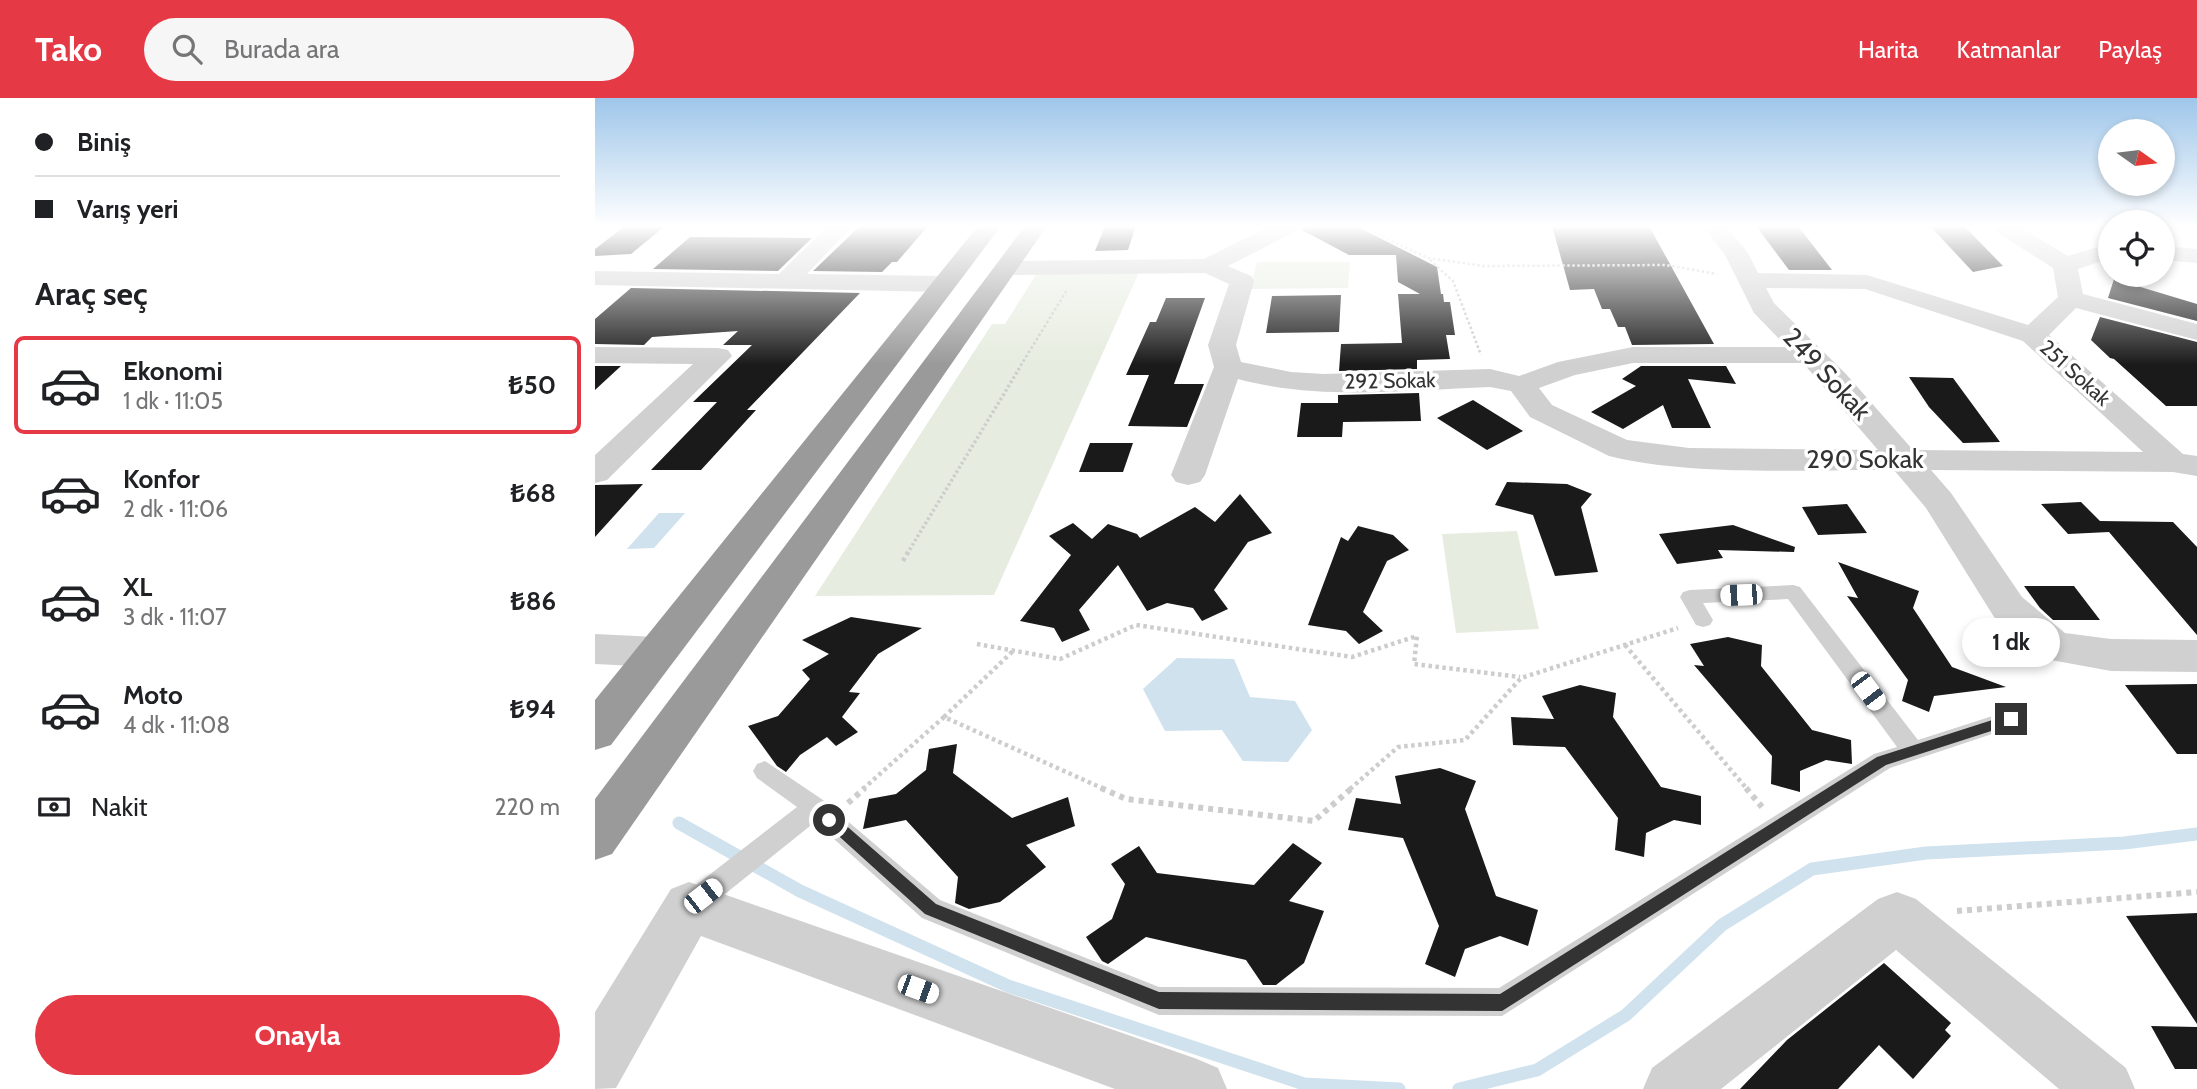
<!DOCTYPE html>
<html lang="tr">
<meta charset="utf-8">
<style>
body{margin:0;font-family:Cabin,sans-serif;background:#f6f6f6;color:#202124;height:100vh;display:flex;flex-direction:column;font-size:26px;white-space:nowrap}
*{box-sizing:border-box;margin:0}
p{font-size:23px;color:#757577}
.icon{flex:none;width:38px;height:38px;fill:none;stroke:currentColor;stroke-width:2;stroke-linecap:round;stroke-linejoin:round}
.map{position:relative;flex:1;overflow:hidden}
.details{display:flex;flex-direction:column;background:#fff;width:595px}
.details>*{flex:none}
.guide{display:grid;align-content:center;height:154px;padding:0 35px;background:#fff}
.needle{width:46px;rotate:104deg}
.tools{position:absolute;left:1503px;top:21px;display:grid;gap:14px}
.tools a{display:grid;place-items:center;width:77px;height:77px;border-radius:50%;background:#fff;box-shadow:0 4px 10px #0003;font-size:35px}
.end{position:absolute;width:32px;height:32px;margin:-16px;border:9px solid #333;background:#fff;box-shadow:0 0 0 4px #fff}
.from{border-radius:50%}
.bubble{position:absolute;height:49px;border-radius:24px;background:#fff;box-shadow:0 4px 10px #0003;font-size:23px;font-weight:700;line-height:49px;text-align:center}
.car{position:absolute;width:21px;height:42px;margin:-21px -10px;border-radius:9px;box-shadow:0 0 5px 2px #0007;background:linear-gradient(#fff 24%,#345 0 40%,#fff 0 76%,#345 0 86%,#fff 0)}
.guide b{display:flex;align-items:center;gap:24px;height:66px;font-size:26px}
.guide b+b{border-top:2px solid #e0e0e0}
.guide i{width:18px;height:18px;background:#202124}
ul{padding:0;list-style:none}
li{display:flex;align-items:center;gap:21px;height:98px;margin:0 14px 10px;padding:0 21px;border:4px solid transparent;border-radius:10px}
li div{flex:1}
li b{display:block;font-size:26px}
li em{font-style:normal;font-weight:700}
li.on{border-color:#e63946}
li>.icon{width:63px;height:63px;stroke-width:1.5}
h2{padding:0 35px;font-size:32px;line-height:84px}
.pay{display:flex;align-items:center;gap:18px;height:77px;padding:0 35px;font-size:26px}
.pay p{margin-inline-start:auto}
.action{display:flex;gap:14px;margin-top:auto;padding:14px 35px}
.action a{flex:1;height:80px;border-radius:42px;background:#e63946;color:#fff;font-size:28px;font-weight:700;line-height:80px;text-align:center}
header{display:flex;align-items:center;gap:42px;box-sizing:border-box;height:98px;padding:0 35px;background:#e63946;color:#fff}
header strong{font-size:33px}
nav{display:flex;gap:38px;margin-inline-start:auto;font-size:24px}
.search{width:490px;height:63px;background:#f6f6f6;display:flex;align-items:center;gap:18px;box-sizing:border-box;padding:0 24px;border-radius:38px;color:#757577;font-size:26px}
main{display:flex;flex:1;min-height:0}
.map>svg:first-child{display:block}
</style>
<header>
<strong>Tako</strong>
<div class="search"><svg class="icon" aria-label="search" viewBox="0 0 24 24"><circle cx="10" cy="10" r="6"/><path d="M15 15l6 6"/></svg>Burada ara</div>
<nav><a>Harita</a><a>Katmanlar</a><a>Paylaş</a></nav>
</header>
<main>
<section class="details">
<div class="guide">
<b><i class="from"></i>Biniş</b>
<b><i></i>Varış yeri</b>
</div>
<h2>Araç seç</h2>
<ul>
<li class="on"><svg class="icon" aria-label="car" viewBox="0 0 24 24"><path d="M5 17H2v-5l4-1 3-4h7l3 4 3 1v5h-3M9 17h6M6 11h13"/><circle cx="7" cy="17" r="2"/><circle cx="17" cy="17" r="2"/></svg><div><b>Ekonomi</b><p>1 dk · 11:05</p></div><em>₺50</em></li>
<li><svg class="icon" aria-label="car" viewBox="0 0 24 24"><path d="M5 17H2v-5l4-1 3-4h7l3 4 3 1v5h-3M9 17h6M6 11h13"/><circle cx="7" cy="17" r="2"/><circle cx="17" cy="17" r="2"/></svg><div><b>Konfor</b><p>2 dk · 11:06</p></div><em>₺68</em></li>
<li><svg class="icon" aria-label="car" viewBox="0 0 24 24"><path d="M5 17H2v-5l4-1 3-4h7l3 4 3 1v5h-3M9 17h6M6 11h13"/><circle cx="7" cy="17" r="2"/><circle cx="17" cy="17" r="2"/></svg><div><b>XL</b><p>3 dk · 11:07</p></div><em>₺86</em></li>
<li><svg class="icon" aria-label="car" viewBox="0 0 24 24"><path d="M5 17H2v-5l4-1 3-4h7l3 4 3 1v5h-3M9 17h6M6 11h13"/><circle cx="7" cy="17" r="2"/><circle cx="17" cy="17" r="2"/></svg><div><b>Moto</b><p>4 dk · 11:08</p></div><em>₺94</em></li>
</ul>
<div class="pay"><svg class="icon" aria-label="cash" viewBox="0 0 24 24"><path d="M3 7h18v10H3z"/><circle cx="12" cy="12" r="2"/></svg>Nakit<p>220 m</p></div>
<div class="action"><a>Onayla</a></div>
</section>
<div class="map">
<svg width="1602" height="991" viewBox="0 0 1602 991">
<rect width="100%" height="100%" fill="#fff"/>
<!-- green -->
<g fill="#e6ecdf">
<path d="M662 164H755L753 190 655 191Z"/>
<path d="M444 172H545L399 497 220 498 397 226H410Z"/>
<path d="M922 433 944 531 861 535 847 436Z"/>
</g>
<!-- water -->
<g fill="#cfe2ee">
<path d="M64 415H90L59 450 32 451Z"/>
<path d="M582 560 639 561 655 599 700 603 717 632 693 664 648 663 627 632 570 633 548 591Z"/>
</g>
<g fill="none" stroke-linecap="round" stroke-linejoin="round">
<!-- stream -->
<g stroke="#cfe2ee" stroke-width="13">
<path d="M84 725 205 793 413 888 709 986 804 991"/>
<path d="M864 991 942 972 1031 917 1127 827 1217 771 1331 755 1529 745 1602 736"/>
</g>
</g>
<!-- building -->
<g fill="#1a1a1a">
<path d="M30 128H70L36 156 0 158V151Z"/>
<path d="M265 128H333L302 164H297L287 174 218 173Z"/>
<path d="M510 128H541L533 152 500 153Z"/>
<path d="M710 128H761L842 169 846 196H848L849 204H855L860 237H851L855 261 822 262V271L744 273 746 246 807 245 803 196H825L803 184 801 157H754L707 132Z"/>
<path d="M957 128H1054L1119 246 1037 247 1030 229H1023L1015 211H1007L999 191 975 192Z"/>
<path d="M1161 128H1203L1237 172H1194Z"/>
<path d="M1335 128H1369L1408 168 1378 174Z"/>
<path d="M95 139 217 140 183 173 58 171Z"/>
<path d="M1519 181 1602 206V223L1513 200Z"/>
<path d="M36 190 265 195 152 312H161L106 372H56L122 304H98L157 247H128L143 233 57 239 49 247 0 246V221Z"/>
<path d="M746 197 744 234 671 235 677 198Z"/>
<path d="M571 200H610L579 286H609L592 329 533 328 554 277H531L555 224H561Z"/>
<path d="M1505 219 1602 244V308H1571L1519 261 1515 260 1496 242Z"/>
<path d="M0 268H26L0 292Z"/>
<path d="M1046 268H1131L1141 286 1093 281 1116 330H1077L1068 307 1028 331 996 314 1041 288 1027 281Z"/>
<path d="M1314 279 1358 280 1405 344 1368 345 1334 309Z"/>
<path d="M824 295 826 323 748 324 747 339H702L706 305H743V297Z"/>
<path d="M878 302 928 333 892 352 842 320Z"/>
<path d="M495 345H538L528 374H484Z"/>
<path d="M912 384 972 386 997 396 986 409 1003 474 960 478 938 417 900 407Z"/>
<path d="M48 386 0 439V387Z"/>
<path d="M645 396 677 435 653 444 619 492 633 511 607 523 598 510 572 505 552 513 523 467 484 512 495 532 467 544 459 530 425 523 476 457 454 438 478 425 497 441 513 426 542 436 545 440 600 409 620 424Z"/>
<path d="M1486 404 1505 423 1578 424 1602 449V537L1514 434 1473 436 1446 406Z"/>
<path d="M1252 406 1272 435 1223 437 1207 409Z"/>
<path d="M1138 427 1200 449 1199 454 1123 452 1128 460 1082 466 1064 436Z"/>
<path d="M763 428 798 437 814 452 792 463 768 514 788 533 764 546 751 533 713 527 746 439 753 443Z"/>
<path d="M1243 464 1324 493 1318 510 1357 569 1411 589 1339 598 1334 614 1307 603 1313 582 1252 498 1263 500Z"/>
<path d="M1429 488H1479L1505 522H1458L1445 510Z"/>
<path d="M256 519 327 530 283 556 254 594 265 595 247 619 263 634 241 648 232 639 205 657 191 674 182 668 153 628 183 618 215 581 207 572 234 556 207 542Z"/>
<path d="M1133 539 1167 547 1166 568 1217 632 1256 642 1257 666 1231 662 1205 673V694L1176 686 1177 658 1099 567 1109 568 1095 546Z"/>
<path d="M1602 586V656H1582L1530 587Z"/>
<path d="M985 587 1021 595 1018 619 1066 689 1106 698V727L1079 722 1051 735 1049 759 1020 752 1023 720 970 649 918 647 916 619 959 621 947 598Z"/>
<path d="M362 646 358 675 417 720 473 699 480 728 431 747 451 769 405 804 374 811 360 805 363 779 311 722 268 731 274 701 301 696 331 672 334 651Z"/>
<path d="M845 670 881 683 870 711 901 798 943 812 933 848 905 838 870 851 860 879 830 866 844 828 808 740 753 732 761 700 806 706 800 678Z"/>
<path d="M698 745 727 765 694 803 729 813 709 865 681 887H668L651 862 551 839 513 866 507 863 491 839 517 821 530 786 516 766 544 748 562 775 659 787Z"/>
<path d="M1602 815V926L1531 818Z"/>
<path d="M1289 865 1356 925 1350 932 1356 938 1318 981 1284 947 1243 991H1145L1192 942Z"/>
<path d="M1556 928 1602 929V971H1580Z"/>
</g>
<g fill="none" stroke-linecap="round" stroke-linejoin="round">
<!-- path-far3 -->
<g stroke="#cdcdcd" stroke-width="2.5" stroke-dasharray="2.5 2.5" stroke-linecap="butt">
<path d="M765 128 833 160 889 168 1071 167 1122 176"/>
<path d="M835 162 858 183 886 257"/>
<path d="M423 272 472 192"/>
</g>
<!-- path-far2 -->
<path stroke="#cdcdcd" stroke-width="3.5" stroke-dasharray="2.5 2.5" stroke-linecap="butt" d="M312 456 424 271"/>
<!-- path-far1 -->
<g stroke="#cdcdcd" stroke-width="4.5" stroke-dasharray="3.5 3.5" stroke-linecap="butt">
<path d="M308 463 313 454"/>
<path d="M382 546 465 561 541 527 757 559 822 538 819 566 925 579"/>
<path d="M1030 547 1152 691"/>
<path d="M349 619 418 553"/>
<path d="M268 691 349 619 509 691"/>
<path d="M755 691 803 649 870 642 926 580 1083 530"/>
</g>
<!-- path -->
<g stroke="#cdcdcd" stroke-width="6" stroke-dasharray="5 5" stroke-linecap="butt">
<path d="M506 690 531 701 719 723 757 690"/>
<path d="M1151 690 1167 709"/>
<path d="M253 705 270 690"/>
<path d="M1362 813 1602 794"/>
</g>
<!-- lane -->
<path fill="#d0d0d0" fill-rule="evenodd" d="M1198 487 1205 489 1323 642 1416 612 1424 615 1427 621 1424 627 1295 670 907 918 564 917 327 820 220 724 105 816 96 819 87 816 83 807 87 798 202 709 162 680 158 673 162 666 170 663 228 702 345 802 564 889 904 890 1279 656 1302 649 1193 501 1108 505 1118 522 1115 527 1108 529 1101 527 1085 499 1088 494 1095 492Z"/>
<!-- street -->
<g fill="#d0d0d0" fill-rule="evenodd">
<path d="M233 128H257L212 176 348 178 357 181 361 186 357 191 348 194 0 187V173L184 176Z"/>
<path d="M675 128H707C704 133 644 162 633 168L656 178 659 183 641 247 646 264 696 274 729 276 895 271 924 278 963 264 1038 249H1192L1159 215 1130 157 1108 128H1131L1153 155 1163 175 1272 177 1433 227 1463 199 1458 170 1400 133 1397 128H1423L1473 158 1516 145V160L1483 171 1488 196 1602 226V242L1481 210 1454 237 1588 356 1602 358V378L1578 374 1336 372 1356 395 1427 499 1470 535 1516 541 1602 542V574L1516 573 1445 560 1399 519 1331 410 1299 372C1210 371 1099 379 1014 358L935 319 916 293 895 289C811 292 725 303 643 281L610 377 605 384 593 387 581 384 576 377 619 269 613 247 634 186 610 175 411 177 402 175 399 170 402 165 411 163 609 161ZM1171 190 1270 191 1428 243 1548 354 1318 352 1251 276 1179 205ZM1038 265H1208L1283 352 1094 350 1032 342 957 307 944 290 980 277Z"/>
<path d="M1568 148 1602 151V165L1568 162Z"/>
<path d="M0 249 123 250 133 252 137 258 12 382 0 385V357L98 266 0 265Z"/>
<path d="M0 536 61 539 76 543 82 554 76 565 61 569 0 566Z"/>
<path d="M94 784 602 961 623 970 632 991H520L106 838 21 990 0 991V914L76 791Z"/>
<path d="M1302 794 1321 801 1531 970 1540 991H1464L1301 852 1126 991H1048L1057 970 1283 801Z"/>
</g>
<!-- highway -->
<g fill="#9a9a9a" fill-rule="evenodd">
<path d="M383 128H406L16 647 0 652V602Z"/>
<path d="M430 128H452L17 756 0 762V701Z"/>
</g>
</g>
<!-- sky -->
<linearGradient id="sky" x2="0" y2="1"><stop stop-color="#9ec6ea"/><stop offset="0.48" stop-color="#fff"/><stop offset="1" stop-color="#fff" stop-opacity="0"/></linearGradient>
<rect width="1602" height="267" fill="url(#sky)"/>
<!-- route -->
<path fill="#333" d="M1416 616 1422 621 1421 625 1291 667 907 913 564 911 330 816 226 722 234 715 239 717 341 806 564 894 905 896 1282 659Z"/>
<g text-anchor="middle" stroke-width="7" stroke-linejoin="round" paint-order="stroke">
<!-- far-street labels -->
<g font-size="21" fill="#333" stroke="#fff">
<text transform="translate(1480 275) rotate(42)" y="7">251 Sokak</text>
<text transform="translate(795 283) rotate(-1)" y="7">292 Sokak</text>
</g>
<!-- street labels -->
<g font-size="26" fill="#333" stroke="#fff">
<text transform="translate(1232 276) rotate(47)" y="9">249 Sokak</text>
<text x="1270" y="370">290 Sokak</text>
</g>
</g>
</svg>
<div class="tools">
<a><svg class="needle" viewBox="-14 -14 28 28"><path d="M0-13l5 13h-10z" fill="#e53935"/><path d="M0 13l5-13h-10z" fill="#757577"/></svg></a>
<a><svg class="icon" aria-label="locate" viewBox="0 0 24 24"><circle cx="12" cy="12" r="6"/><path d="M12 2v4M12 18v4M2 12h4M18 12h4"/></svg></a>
</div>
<i class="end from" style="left:234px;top:722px"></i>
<i class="end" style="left:1416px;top:621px"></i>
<div class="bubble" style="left:1367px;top:520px;width:98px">1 dk</div>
<i class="car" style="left:1146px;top:497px;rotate:268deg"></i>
<i class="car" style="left:1273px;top:593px;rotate:143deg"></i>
<i class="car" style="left:108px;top:798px;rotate:52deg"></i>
<i class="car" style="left:323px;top:891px;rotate:110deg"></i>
</div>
</main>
